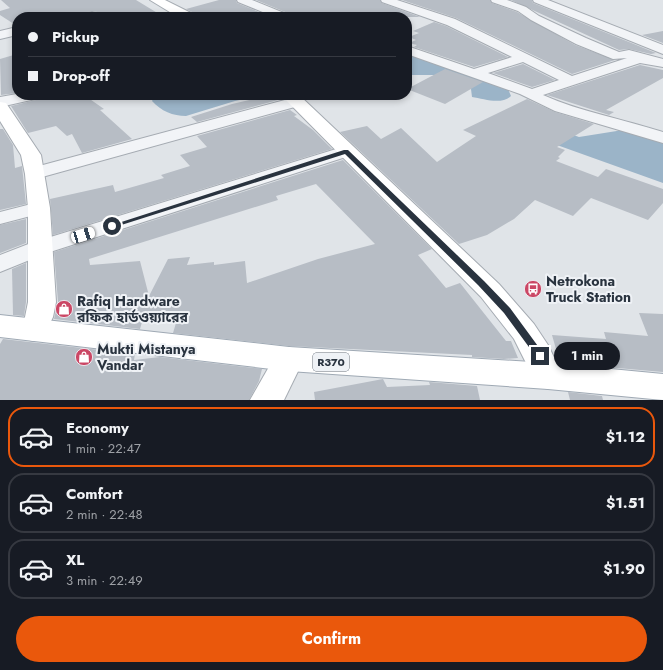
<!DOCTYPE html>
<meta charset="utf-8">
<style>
body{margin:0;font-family:Jost,"Noto Sans Bengali",sans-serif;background:#20242c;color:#f1f3f6;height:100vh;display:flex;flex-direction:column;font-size:15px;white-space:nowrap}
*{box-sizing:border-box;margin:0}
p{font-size:13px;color:#9ea1a6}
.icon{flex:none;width:22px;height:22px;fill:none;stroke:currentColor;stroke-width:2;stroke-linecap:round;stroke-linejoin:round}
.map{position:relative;height:400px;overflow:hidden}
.drawer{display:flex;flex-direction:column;background:#171b24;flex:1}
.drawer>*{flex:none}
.top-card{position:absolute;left:12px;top:12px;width:400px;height:88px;border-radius:16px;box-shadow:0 2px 6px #0003;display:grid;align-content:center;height:88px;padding:0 16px;background:#171b24}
.end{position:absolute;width:18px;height:18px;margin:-9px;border:5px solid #29333f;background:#fff;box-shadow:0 0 0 2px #fff}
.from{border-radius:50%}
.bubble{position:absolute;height:28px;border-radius:14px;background:#171b24;box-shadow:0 2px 6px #0003;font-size:13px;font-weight:700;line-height:28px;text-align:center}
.car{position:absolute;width:12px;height:24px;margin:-12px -6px;border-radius:5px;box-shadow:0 0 3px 1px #0007;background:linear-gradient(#fff 24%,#345 0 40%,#fff 0 76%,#345 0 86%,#fff 0)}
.top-card b{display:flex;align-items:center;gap:14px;height:38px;font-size:15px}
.top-card b+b{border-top:1px solid #363941}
.top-card i{width:10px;height:10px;background:#f1f3f6}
ul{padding:7px 0 0;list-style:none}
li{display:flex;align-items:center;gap:12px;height:60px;margin:0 8px 6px;padding:0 8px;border:2px solid #363941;border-radius:16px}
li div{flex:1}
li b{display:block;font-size:15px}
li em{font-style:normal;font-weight:700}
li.current{border-color:#ea580c}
li>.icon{width:36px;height:36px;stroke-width:1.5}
.cta{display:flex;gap:8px;margin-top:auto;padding:8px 16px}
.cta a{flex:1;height:46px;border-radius:24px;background:#ea580c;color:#fff;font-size:16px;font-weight:700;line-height:46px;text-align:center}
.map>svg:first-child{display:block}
</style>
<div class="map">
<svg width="663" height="400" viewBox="0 0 663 400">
<rect width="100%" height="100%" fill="#e0e4e8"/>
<!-- water -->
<g fill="#9bb4c8">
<path d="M407 52 508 89 511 96C502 105 484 99 472 97L471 89 433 75H407Z"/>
<path d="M155 95H261L235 101 186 116C173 116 161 111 152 101Z"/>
<path d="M554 128 579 137 623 130 663 141V183L543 140Z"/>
</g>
<!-- building -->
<g fill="#b7bdc5" fill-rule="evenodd">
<path d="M1 0H136L164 17H119L117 13 113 12 99 16 97 12 92 11 77 14 74 17H17V26L0 15V11L10 8Z"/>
<path d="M219 0H236L237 3 271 17H195L194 13 186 9Z"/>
<path d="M256 0H380L382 3 420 17H292L290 14Z"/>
<path d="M402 0H490L492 3 517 12 575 45 615 60 572 74 456 18Z"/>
<path d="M511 0H532L533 3 656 53 651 54 629 49 619 50Z"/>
<path d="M434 22 446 26 508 57 474 67 414 47 417 45 409 43 416 40 409 37 419 33 413 31Z"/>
<path d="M663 31V43L642 35Z"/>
<path d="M17 54V93L1 95 0 59Z"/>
<path d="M523 64 555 80 532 87 493 73Z"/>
<path d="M640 65 663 70V78L606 110 614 112 609 115 547 95Z"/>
<path d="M445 69 483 82 445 104 407 89Z"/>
<path d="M44 95H84L104 109 100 110 132 139 82 153 72 134 67 136 56 126 28 133 11 106 40 99Z"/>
<path d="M271 95 278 100 197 122 191 117 232 104Z"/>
<path d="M527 99 555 112 594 124 557 147 565 150 558 157 560 158 556 161 598 177 606 169 663 189V203L648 220 591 198 573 216 535 200 514 219 487 235 459 244 340 132 367 126 381 139 401 128 437 162 476 136 463 130Z"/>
<path d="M290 110 297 115 294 116 313 130 332 149 53 235 50 199 113 185 115 192 164 178 161 175 190 166 180 155 207 147 197 136Z"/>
<path d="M0 129H3L13 145 15 168 22 166 26 204 0 210Z"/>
<path d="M343 160 432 249 418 255 446 288 460 283 506 341H511L518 358 504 359 472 357V355L289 346 173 333 176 323 142 322 140 329 54 319 58 302 54 252ZM316 184 375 244 318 259 247 283 245 261 214 265V262L187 265 190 257 168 259 149 296 140 261 90 265 89 259 278 200 276 196Z"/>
<path d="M26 219V243L0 253V225Z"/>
<path d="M26 263V302L24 316 13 315 12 269Z"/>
<path d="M639 313 663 314V372L560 363 552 335 606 339 604 332 648 336Z"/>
<path d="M3 339 135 354 134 360 160 357 262 369 259 381 249 400H0V344Z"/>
<path d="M383 379 387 387 430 385 429 382 477 386 480 400H315L314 392Z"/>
<path d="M568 392 602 396 603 400H570Z"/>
</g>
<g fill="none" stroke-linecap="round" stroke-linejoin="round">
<defs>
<g id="street">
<path d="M237 0H252L289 15 291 17H275L238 2Z"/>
<path d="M381 0H397L455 19 572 76 627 58 613 59 576 44 531 20 518 11 492 2 491 0H507L526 7 539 16 586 38 619 52 629 50 663 59V67L640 63 543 95C581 112 623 119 663 132V143L555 111 520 94 407 54V46L474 69 512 57 447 25 382 2ZM523 62 559 80 532 89 488 73Z"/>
<path d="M533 0H548L663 45V54L534 2Z"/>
<path d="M92 12 96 13 98 15 96 17H75L77 15Z"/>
<path d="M113 13 117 14 118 17H100L102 15Z"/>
<path d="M17 27V35L0 39V31Z"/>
<path d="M17 94V95H43L40 98 0 107V97Z"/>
<path d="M296 97 302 99 304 102 302 105 35 179 28 177 26 173 28 169Z"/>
<path d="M346 146 352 147 355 151 352 155 47 253 0 272V255L31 243Z"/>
<path d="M39 202 46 204 49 208 46 212 0 224V212Z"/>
</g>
<g id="secondary">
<path d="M150 0H165L193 14 194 17H178Z"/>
<path d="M281 95H299L499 284 534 324 548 345 563 376 559 385 548 389 537 385 514 339 481 297Z"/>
<path d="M0 102 6 103 41 155 50 208 56 302 53 317 43 338 33 341 23 338 19 330 25 317 28 302V208L25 174 21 155 0 121Z"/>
<path d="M289 347 300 351 304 359 284 400H250L278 351Z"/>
</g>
<path id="primary" d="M0 315 289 347 548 363 663 374V400L548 389 289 371 0 337Z"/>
</defs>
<!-- street casing -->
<use href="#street" stroke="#a5abb2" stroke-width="2"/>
<!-- secondary casing -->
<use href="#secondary" stroke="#a5abb2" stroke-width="2"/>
<!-- primary casing -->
<use href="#primary" stroke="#9fa9b4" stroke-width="2"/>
<!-- street -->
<use href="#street" fill="#f2f4f7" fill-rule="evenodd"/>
<!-- secondary -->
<use href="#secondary" fill="#fff" fill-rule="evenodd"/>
<!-- primary -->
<use href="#primary" fill="#fff" fill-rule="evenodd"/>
</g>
<!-- route -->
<path fill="#29333f" d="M344 150H348L484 281 510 308 543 353V358H537L504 313 478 285 345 154 115 227 109 226Z"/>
<!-- icons -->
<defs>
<symbol id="bus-disc" viewBox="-11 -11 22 22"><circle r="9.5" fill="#cb4765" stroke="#eff2f6"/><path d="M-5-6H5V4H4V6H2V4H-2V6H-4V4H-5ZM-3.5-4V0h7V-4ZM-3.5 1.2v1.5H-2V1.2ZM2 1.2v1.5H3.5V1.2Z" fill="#fff"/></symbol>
<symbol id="shop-disc" viewBox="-11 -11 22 22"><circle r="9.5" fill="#cb4765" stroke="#eff2f6"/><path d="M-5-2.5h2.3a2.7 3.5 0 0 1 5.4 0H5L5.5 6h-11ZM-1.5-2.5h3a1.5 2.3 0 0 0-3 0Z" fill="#fff"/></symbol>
</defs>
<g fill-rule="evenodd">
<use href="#bus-disc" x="523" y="279" width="20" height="20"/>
<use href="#shop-disc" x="54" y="299" width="20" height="20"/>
<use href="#shop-disc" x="74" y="347" width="20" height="20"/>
</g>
<g text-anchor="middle" stroke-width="4" stroke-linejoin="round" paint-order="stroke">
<!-- shield labels -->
<rect fill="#eff2f6" stroke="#646c76" stroke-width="1" x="313" y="353" width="36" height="18" rx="3"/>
<g font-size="11" font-weight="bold" fill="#29333f">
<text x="331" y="366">R370</text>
</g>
<!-- near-poi labels -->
<g font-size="14" font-weight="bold" fill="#29333f" stroke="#eff2f6" text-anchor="start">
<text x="546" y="286">Netrokona<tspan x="546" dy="16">Truck Station</tspan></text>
<text x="77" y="306">Rafiq Hardware<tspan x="77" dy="16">রফিক হার্ডওয়্যারের</tspan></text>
<text x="97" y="354">Mukti Mistanya<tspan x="97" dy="16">Vandar</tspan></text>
</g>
</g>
</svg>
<i class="end from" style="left:112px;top:226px"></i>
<i class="end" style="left:540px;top:356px"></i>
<div class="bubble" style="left:554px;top:342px;width:66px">1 min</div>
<i class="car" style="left:83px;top:235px;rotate:73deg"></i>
<div class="top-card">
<b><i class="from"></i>Pickup</b>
<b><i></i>Drop-off</b>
</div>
</div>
<section class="drawer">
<ul>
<li class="current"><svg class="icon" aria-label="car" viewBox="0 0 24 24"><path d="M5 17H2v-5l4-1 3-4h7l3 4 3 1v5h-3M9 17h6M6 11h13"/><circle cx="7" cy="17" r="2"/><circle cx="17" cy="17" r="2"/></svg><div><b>Economy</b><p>1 min · 22:47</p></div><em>$1.12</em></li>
<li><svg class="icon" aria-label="car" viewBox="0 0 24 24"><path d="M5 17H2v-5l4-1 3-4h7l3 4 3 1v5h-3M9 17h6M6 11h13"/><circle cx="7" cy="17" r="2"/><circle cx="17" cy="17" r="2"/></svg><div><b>Comfort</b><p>2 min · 22:48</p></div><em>$1.51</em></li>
<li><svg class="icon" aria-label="car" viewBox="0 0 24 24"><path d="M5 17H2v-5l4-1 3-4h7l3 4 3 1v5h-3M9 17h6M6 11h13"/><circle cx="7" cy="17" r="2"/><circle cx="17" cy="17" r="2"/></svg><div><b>XL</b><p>3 min · 22:49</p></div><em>$1.90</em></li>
</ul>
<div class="cta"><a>Confirm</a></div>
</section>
